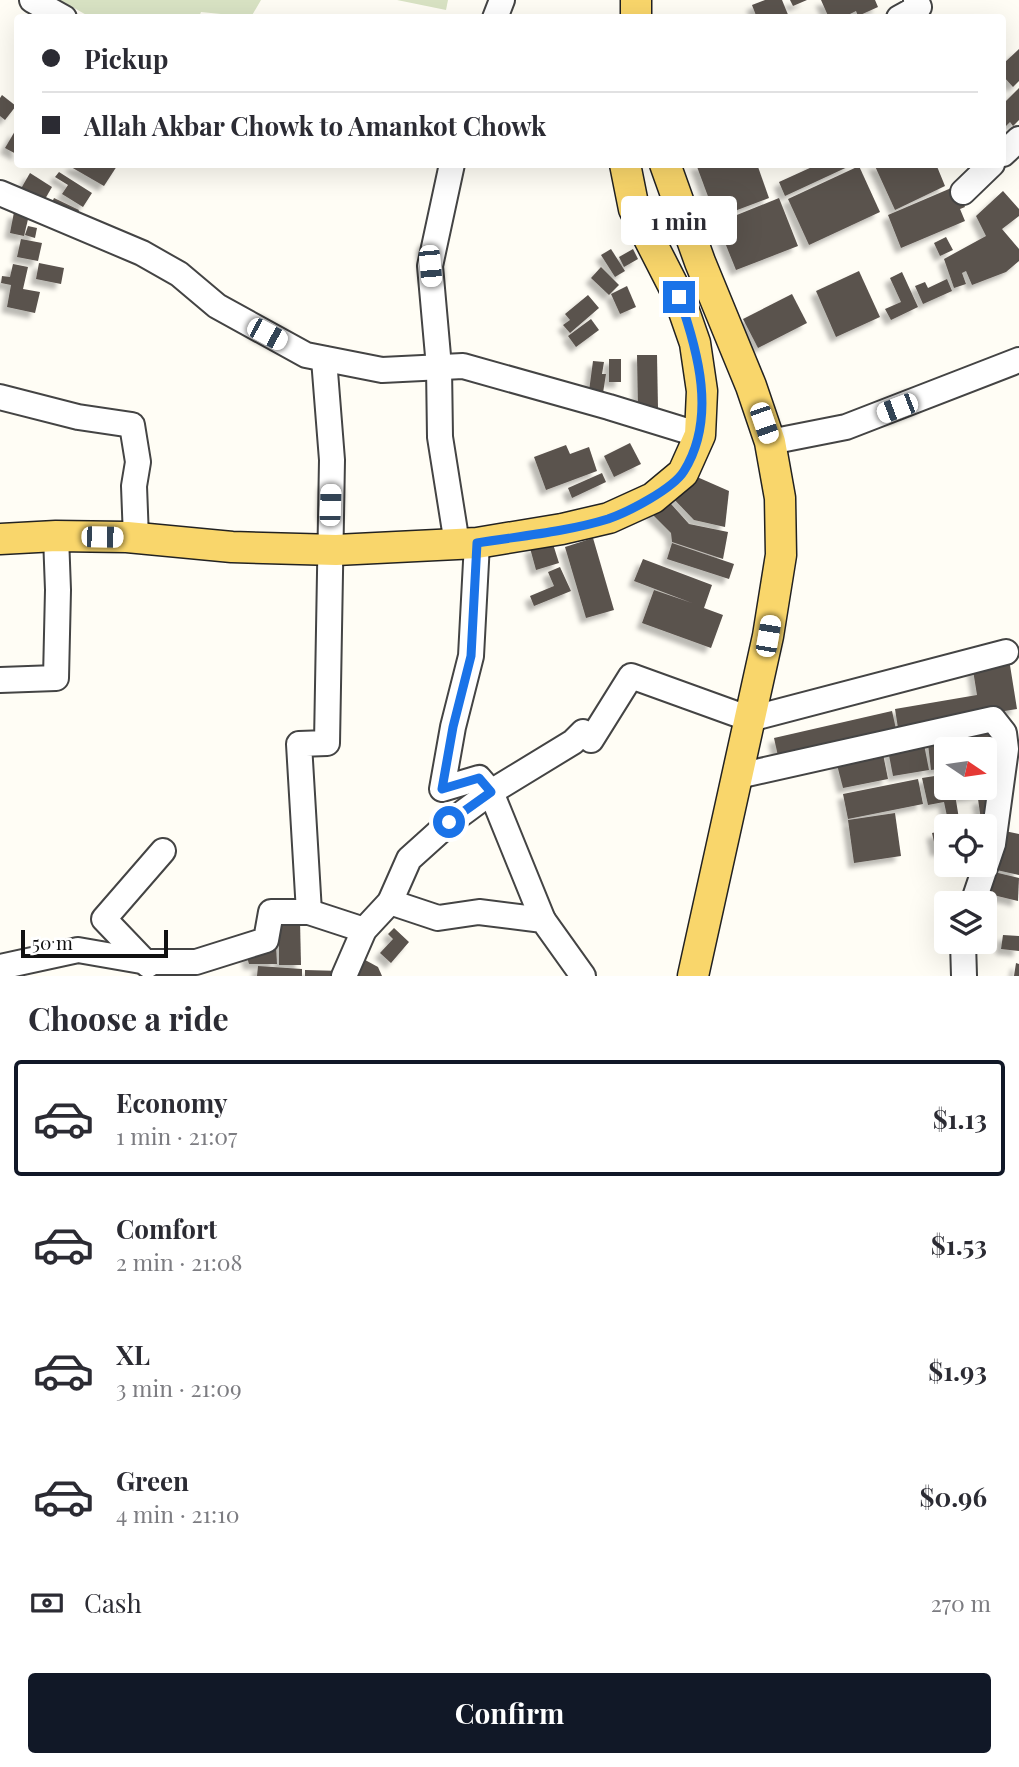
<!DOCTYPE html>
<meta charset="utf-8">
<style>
body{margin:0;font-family:"Playfair Display",serif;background:#f2f2f3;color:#2b2b33;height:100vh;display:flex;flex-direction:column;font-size:26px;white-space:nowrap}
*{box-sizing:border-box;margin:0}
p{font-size:23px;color:#7c7c81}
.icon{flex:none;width:38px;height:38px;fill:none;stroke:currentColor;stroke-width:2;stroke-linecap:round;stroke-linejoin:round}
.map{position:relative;height:976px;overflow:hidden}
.side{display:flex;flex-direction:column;background:#fff;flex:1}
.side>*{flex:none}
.banner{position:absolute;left:14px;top:14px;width:992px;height:154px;border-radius:7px;box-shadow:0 7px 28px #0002;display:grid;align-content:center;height:154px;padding:0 28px;background:#fff}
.needle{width:46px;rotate:103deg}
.buttons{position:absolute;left:934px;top:737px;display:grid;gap:14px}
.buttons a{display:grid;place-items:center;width:63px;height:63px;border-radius:7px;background:#fff;box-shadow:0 7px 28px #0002;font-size:35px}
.scale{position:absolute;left:21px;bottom:18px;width:147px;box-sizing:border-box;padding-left:7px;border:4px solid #111;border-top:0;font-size:19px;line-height:24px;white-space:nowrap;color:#111;-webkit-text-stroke:5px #fff;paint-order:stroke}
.end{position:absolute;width:32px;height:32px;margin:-16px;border:9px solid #1a73e8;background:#fff;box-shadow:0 0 0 4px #fff}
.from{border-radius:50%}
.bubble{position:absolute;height:49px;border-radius:7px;background:#fff;box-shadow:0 7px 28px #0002;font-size:23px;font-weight:700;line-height:49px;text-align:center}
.car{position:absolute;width:21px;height:42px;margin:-21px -10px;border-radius:9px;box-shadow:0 0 5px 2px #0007;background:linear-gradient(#fff 24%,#345 0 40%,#fff 0 76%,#345 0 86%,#fff 0)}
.banner b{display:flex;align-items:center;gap:24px;height:66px;font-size:26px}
.banner b+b{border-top:2px solid #e1e1e2}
.banner i{width:18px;height:18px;background:#2b2b33}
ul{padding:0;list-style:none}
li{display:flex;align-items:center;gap:21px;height:116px;margin:0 14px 10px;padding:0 14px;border:4px solid transparent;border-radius:7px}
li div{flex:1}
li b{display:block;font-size:26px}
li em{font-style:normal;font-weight:700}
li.active{border-color:#111827}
li>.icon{width:63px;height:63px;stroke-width:1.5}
h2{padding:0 28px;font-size:32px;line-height:84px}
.pay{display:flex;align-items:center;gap:18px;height:77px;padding:0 28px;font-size:26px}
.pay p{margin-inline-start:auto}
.primary-button{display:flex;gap:14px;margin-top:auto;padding:14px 28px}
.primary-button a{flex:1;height:80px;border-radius:7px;background:#111827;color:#fff;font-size:28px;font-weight:700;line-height:80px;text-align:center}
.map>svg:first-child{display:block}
</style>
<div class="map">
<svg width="1019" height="976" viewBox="0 0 1019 976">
<defs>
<filter id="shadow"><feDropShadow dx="-5.5" dy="5.5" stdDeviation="2" flood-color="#0004"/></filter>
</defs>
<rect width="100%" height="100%" fill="#fffdf5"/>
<!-- cemetery -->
<g fill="#d9e3c4">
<path d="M60 0H261L251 17 201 12 199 17H90Z"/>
<path d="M397 0H448L446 10Z"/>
</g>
<!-- building -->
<g fill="#5a524d" filter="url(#shadow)">
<path d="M765 0H782L789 17 757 18 752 5Z"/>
<path d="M790 0H807L793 6Z"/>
<path d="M821 0H875L878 7 858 16 856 11 842 18H829Z"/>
<path d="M1019 49V81L1013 87 1003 76V64Z"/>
<path d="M1019 88V120L1013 126 1010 122 1006 126 1003 123V104Z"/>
<path d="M2 95 16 106 5 120 0 116V98Z"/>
<path d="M15 131 18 133V155L5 148Z"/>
<path d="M73 164H115L117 166 104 186 71 167Z"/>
<path d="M696 164H757L769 198 716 218Z"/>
<path d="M810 164H854L785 196 779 182 812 167Z"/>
<path d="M874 164H936L945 186 895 210Z"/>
<path d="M859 166 880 212 809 245 788 199Z"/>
<path d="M59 172 92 193 83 207 62 194 68 185 55 177Z"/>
<path d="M30 173 52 187 41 206 19 192Z"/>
<path d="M956 186 965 207 960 209 965 221 901 248 888 215Z"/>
<path d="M1003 191 1019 209V216L1002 229 1019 249V261L1006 272 972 285 966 271 962 273 966 284 954 288 944 259 986 236 976 216Z"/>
<path d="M54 198 79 210 74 221 49 209Z"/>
<path d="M779 198 798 246 736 270 717 223Z"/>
<path d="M14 212 29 215 24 236 10 233Z"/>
<path d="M28 226 37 228 35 238 25 235Z"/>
<path d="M946 237 953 250 940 256 934 243Z"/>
<path d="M21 239 42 243 38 261 17 257Z"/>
<path d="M611 249 625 271 615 277 601 255Z"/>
<path d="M633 249 638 259 624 267 619 257Z"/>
<path d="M39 263 64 268 61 284 36 279Z"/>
<path d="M13 264 28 267 23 289 40 292 35 313 7 307 11 285 1 283 2 276 10 277Z"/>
<path d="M601 267 619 285 609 295 591 278Z"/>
<path d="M859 271 880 317 836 337 816 291Z"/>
<path d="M902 272 918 307 891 320 885 309 901 302 890 278Z"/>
<path d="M947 279 952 291 923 304 915 286 925 282 928 288Z"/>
<path d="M627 286 636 307 620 314 611 294Z"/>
<path d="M792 294 807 323 758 348 743 319Z"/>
<path d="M588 295 599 308 570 333 563 325 570 320 565 314Z"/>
<path d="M591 319 599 330 576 347 568 336Z"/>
<path d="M637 355H657L658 408 638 409Z"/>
<rect x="609" y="359" width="12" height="23"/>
<path d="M593 361 604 362 602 374H606L603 393 589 391Z"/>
<path d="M630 443 641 464 614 477 604 456Z"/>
<path d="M566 445 570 454 589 447 597 471 546 490 534 457Z"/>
<path d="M602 473 606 482 572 498 568 488Z"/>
<path d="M688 473 729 491 725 527 694 520 668 493Z"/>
<path d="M663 495 689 524 728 532 723 559 672 542 671 533 647 509Z"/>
<path d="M593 538 614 610 586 618 565 547Z"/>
<path d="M552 541 559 563 536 570 530 548Z"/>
<path d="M672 543 734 564 729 579 667 559Z"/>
<path d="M643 559 712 585 704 608 723 615 711 648 642 623 654 590 692 603 634 581Z"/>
<path d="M560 567 571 591 534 606 530 596 554 586 548 572Z"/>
<path d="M1009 659 1017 709 898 728 895 709 977 695 972 664Z"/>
<path d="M892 711 896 729 778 756 774 738Z"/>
<path d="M993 724 997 758 985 759V749H973L971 727Z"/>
<path d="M968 730 971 749H947V768L931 770 927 735Z"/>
<path d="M923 739 929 770 893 776 887 745Z"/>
<path d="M882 749 888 779 843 788 835 757Z"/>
<path d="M996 765 1000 791 960 797 959 788H985V767Z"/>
<path d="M947 774V788H954L959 819 948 821 944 802 928 805 922 778Z"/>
<path d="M918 779 923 804 848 819 843 794Z"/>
<path d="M990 798 992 819 981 820 978 799Z"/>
<path d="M895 813 901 856 854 863 848 820Z"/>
<path d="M962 821 963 826H945V825Z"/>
<path d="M947 830V849L936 851 932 833Z"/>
<path d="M1000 830 1019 834V875L992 869Z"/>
<path d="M994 872 1019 878 1018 901 989 894Z"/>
<path d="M279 920H300L301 965H279Z"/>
<path d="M394 928 409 942 391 963 380 953 393 939 388 934Z"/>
<path d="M1003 935 1019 936V951L1001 949Z"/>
<path d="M276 945 277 964H249L246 954Z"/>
<path d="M356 955 378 967 382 976H348Z"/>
<path d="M1016 963 1019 964V976H1014Z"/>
<path d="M258 966 302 969V976H257Z"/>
<path d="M305 970 342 971 340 976H305Z"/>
</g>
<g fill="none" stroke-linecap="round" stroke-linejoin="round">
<defs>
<g id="minor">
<path d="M32 0 64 18"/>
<path d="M495 18 502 0"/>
<path d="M899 18 919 7 916 0"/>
<path d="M1003 154 1019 139"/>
<path d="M452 164 430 266 439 367 440 437 457 544"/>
<path d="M963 192 992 164"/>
<path d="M0 193 142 253 179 274 217 306 306 355 382 370 463 366 609 407 700 435"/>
<path d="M0 397 78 417 132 425 138 462 134 486 136 538"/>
<path d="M770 442 846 427 1019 360"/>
<path d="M477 543 471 656 453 727 442 789 479 778 491 792 543 920"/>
<path d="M0 680 56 678 58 590 56 536"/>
<path d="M738 776 993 719 1004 733 1006 749 993 844 973 903"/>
<path d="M390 902 438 918 479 912 543 920 583 976"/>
<path d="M309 912 299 744 327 743 332 460 324 359"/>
<path d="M963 942 964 976"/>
<path d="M148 965 104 919 163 851"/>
<path d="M0 967 78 950 147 962H196L266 940 271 912H309L364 930"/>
<path d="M344 976 364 930 390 902 409 859 449 823 491 792 573 742 583 732 591 740 631 676 750 719 1006 652"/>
</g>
<g id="major">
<path d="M636 18V0"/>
<path d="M665 164 700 262 751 386 770 442 780 498 781 555 768 636 693 976"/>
<path d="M0 539 56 536 127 537 232 547 336 550 477 543 562 529 609 518 653 498 683 473 700 435 702 391 695 343 679 297 634 209 625 164"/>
</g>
</defs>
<!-- minor casing -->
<use href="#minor" stroke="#444" stroke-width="28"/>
<!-- major casing -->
<use href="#major" stroke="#222" stroke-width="33"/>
<!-- minor -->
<use href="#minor" stroke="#fff" stroke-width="24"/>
<!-- major -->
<use href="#major" stroke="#f9d66b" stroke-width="30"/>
</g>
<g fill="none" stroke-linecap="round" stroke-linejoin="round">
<!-- route -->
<path stroke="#1a73e8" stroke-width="9" d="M449 822 491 792 479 778 442 789 453 727 471 656 477 543C520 536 566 532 608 519 628 512 673 489 684 471 717 418 698 351 679 297"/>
</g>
</svg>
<div class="buttons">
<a><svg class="needle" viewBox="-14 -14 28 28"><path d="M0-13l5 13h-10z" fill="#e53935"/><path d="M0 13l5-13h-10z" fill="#7c7c81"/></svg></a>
<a><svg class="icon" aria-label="locate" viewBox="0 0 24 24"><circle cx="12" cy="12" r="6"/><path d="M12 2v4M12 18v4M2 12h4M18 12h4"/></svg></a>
<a><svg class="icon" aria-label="layers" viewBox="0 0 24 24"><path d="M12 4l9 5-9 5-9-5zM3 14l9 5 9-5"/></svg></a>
</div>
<div class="scale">50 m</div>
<i class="end from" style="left:449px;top:822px"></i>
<i class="end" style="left:679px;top:297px"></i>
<div class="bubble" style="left:621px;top:196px;width:116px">1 min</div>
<i class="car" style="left:430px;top:266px;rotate:175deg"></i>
<i class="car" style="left:267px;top:334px;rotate:118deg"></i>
<i class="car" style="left:897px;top:408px;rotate:249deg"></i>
<i class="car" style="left:764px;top:423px;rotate:161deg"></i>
<i class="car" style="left:330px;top:505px;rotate:2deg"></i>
<i class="car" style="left:102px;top:537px;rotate:91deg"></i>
<i class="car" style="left:768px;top:636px;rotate:10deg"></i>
<div class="banner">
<b><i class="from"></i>Pickup</b>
<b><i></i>Allah Akbar Chowk to Amankot Chowk</b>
</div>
</div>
<section class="side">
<h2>Choose a ride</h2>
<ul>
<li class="active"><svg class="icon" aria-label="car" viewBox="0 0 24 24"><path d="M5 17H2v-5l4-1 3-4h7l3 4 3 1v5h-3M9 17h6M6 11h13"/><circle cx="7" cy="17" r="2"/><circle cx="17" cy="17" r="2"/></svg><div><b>Economy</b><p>1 min · 21:07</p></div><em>$1.13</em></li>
<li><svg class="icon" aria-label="car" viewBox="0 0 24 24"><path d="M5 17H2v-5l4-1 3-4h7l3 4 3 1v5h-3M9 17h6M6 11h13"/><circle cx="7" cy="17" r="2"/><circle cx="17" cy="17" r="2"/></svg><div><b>Comfort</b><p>2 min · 21:08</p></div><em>$1.53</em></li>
<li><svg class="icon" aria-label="car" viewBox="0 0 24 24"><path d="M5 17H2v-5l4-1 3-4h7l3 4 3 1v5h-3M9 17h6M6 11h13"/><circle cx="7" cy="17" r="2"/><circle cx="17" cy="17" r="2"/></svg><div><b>XL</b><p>3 min · 21:09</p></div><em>$1.93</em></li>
<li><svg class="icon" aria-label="car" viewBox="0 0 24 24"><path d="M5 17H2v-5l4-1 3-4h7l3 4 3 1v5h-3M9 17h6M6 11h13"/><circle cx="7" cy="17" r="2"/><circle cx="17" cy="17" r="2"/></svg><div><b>Green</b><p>4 min · 21:10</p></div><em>$0.96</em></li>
</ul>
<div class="pay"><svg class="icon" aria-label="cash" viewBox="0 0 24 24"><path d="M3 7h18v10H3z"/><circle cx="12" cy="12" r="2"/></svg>Cash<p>270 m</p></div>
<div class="primary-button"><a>Confirm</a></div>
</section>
